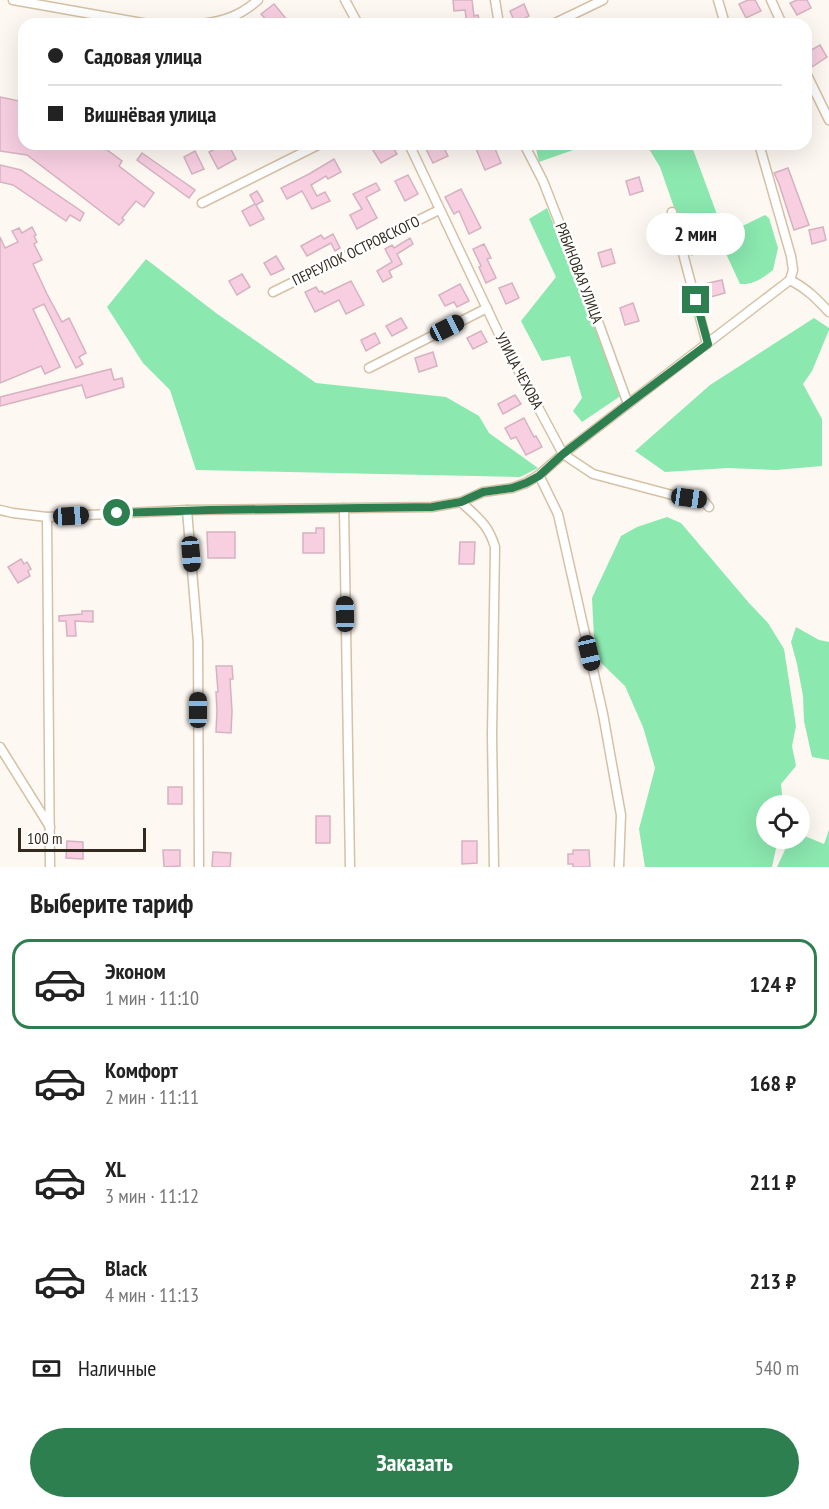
<!DOCTYPE html>
<html lang="ru">
<meta charset="utf-8">
<style>
body{margin:0;font-family:"PT Sans Narrow",sans-serif;background:#f6f6f6;color:#222;height:100vh;display:flex;flex-direction:column;font-size:22px;white-space:nowrap}
*{box-sizing:border-box;margin:0}
p{font-size:20px;color:#767676}
.icon{flex:none;width:33px;height:33px;fill:none;stroke:currentColor;stroke-width:2;stroke-linecap:round;stroke-linejoin:round}
.map{position:relative;height:867px;overflow:hidden}
.details{display:flex;flex-direction:column;background:#fff;flex:1}
.details>*{flex:none}
.banner{position:absolute;left:18px;top:18px;width:794px;height:132px;border-radius:18px;box-shadow:0 6px 24px #0002;display:grid;align-content:center;height:132px;padding:0 30px;background:#fff}
.tools{position:absolute;left:756px;top:795px;display:grid;gap:12px}
.tools a{display:grid;place-items:center;width:54px;height:54px;border-radius:50%;background:#fff;box-shadow:0 6px 24px #0002;font-size:30px}
.scale{position:absolute;left:18px;bottom:15px;width:128px;box-sizing:border-box;padding-left:6px;border:3px solid #322a1e;border-top:0;font-size:16px;line-height:21px;white-space:nowrap;color:#322a1e;-webkit-text-stroke:4px #fff;paint-order:stroke}
.end{position:absolute;width:27px;height:27px;margin:-14px;border:8px solid #2e7f50;background:#fff;box-shadow:0 0 0 3px #fff}
.from{border-radius:50%}
.bubble{position:absolute;height:42px;border-radius:21px;background:#fff;box-shadow:0 6px 24px #0002;font-size:20px;font-weight:600;line-height:42px;text-align:center}
.car{position:absolute;width:18px;height:36px;margin:-18px -9px;border-radius:8px;box-shadow:0 0 4px 2px #0007;background:linear-gradient(#222 24%,#8ab4d8 0 40%,#222 0 76%,#8ab4d8 0 86%,#222 0)}
.banner b{display:flex;align-items:center;gap:21px;height:57px;font-size:22px}
.banner b+b{border-top:2px solid #e0e0e0}
.banner i{width:15px;height:15px;background:#222}
ul{padding:0;list-style:none}
li{display:flex;align-items:center;gap:18px;height:90px;margin:0 12px 9px;padding:0 18px;border:3px solid transparent;border-radius:18px}
li div{flex:1}
li b{display:block;font-size:22px}
li em{font-style:normal;font-weight:600}
li.current{border-color:#2e7f50}
li>.icon{width:54px;height:54px;stroke-width:1.5}
h2{padding:0 30px;font-size:27px;line-height:72px}
.pay{display:flex;align-items:center;gap:15px;height:66px;padding:0 30px;font-size:22px}
.pay p{margin-inline-start:auto}
.primary-button{display:flex;gap:12px;margin-top:auto;padding:12px 30px}
.primary-button a{flex:1;height:69px;border-radius:36px;background:#2e7f50;color:#fff;font-size:24px;font-weight:600;line-height:69px;text-align:center}
.map>svg:first-child{display:block}
</style>
<div class="map">
<svg width="829" height="867" viewBox="0 0 829 867">
<rect width="100%" height="100%" fill="#fdf8f2"/>
<!-- green -->
<g fill="#8be8af">
<path d="M535 144H597L579 148 539 162Z"/>
<path d="M646 144H691L722 228 725 232H730L765 215 769 218 778 248 773 270C763 278 753 285 740 284L722 245H719L691 256 660 167Z"/>
<path d="M547 208 622 395 582 422 573 411 582 398 570 356 542 361 521 321 556 277 529 219Z"/>
<path d="M146 259 216 313 316 383 446 397 479 416 489 433 538 468 520 477 196 470 170 390 143 363 107 307Z"/>
<path d="M814 318 829 328V330L812 371 803 384 822 419V466L776 470 728 468 665 472 635 451 710 385Z"/>
<path d="M667 517 681 523 749 603 768 623 784 649 796 726 792 746 796 766 781 784 783 805 766 806V838L778 839 772 867H645L639 829 655 768 643 727 625 686 595 657 592 598 621 536 637 527Z"/>
<path d="M796 627 819 640 829 642V760L812 757 804 721 803 696 797 664 791 642Z"/>
<path d="M829 830V867H777L790 839 800 838V834L824 844Z"/>
</g>
<!-- building -->
<g fill="#f7cfe0" stroke="#d6b2c1" stroke-width="1.5">
<path d="M453 0H472L474 16 478 15 480 24H467L465 10 454 11Z"/>
<path d="M748 0H755L761 11 746 18 739 4Z"/>
<path d="M797 0H807L811 8 797 15 790 3Z"/>
<path d="M274 4 288 21 284 24H281L277 20 272 24H270L261 14Z"/>
<path d="M524 4 529 16 515 23 510 11Z"/>
<path d="M820 45 827 57 812 67 806 53Z"/>
<path d="M0 97 24 102V144H99L122 161 119 166 154 193 144 207 136 201 122 218 124 220 119 225 27 155 0 151Z"/>
<path d="M224 144H228L236 159 218 169 209 152Z"/>
<path d="M369 144H391L397 154 381 163Z"/>
<path d="M436 144H442L448 156 433 163 426 149Z"/>
<path d="M487 144H493L501 163 485 170 476 149Z"/>
<path d="M195 151 204 169 192 174 184 157Z"/>
<path d="M142 153 195 190 189 198 137 160Z"/>
<path d="M334 159 341 172 328 179 326 176 311 185 317 196 325 192 330 201 312 209 302 191 287 199 281 188 309 174Z"/>
<path d="M0 165 21 170 84 213 80 221 70 215 66 221 13 185 0 182Z"/>
<path d="M788 168 809 225 794 230 779 184 774 173Z"/>
<path d="M408 175 418 194 405 201 395 181Z"/>
<path d="M639 177 643 191 630 195 626 181Z"/>
<path d="M376 183 380 190 366 197 377 218 357 229 350 215 362 209 353 194Z"/>
<path d="M461 189 481 228 469 234 459 211 454 214 445 197Z"/>
<path d="M257 191 263 201 256 205 264 219 250 226 242 211 255 204 250 195Z"/>
<path d="M32 227 36 235 34 236 37 242 34 244 42 260 33 264 47 294 62 322 69 318 86 353 79 357 83 364 76 368 44 304 33 309 60 367 45 374 41 366 0 383V237L5 248 18 242 12 231 19 228 22 233Z"/>
<path d="M823 227 826 240 812 244 809 230Z"/>
<path d="M333 234 340 248 335 251 331 243 307 256 301 246 321 235 324 239Z"/>
<path d="M410 238 413 244 397 254 402 264 389 271 392 277 383 282 377 271 392 262 385 249 392 245 394 248Z"/>
<path d="M484 244 491 258 487 259 496 278 486 283 479 267 481 266 473 249Z"/>
<path d="M611 249 615 263 602 267 598 253Z"/>
<path d="M276 256 284 269 271 275 264 263Z"/>
<path d="M242 274 250 287 237 295 229 281Z"/>
<path d="M722 280 725 293 707 298 704 284Z"/>
<path d="M351 281 364 305 346 314 339 300 315 312 305 292 316 287 319 292 322 291 324 294Z"/>
<path d="M512 283 519 298 506 304 499 288Z"/>
<path d="M460 284 469 301 457 307 454 302 445 306 439 295Z"/>
<path d="M633 303 639 321 625 325 620 308Z"/>
<path d="M401 318 407 328 392 336 386 326Z"/>
<path d="M481 331 487 342 473 349 467 338Z"/>
<path d="M375 333 380 343 366 351 361 340Z"/>
<path d="M433 352 437 366 419 372 415 358Z"/>
<path d="M111 369 114 380 122 378 124 387 86 398 82 385 0 406V397Z"/>
<path d="M515 395 521 404 503 414 498 404Z"/>
<path d="M524 418 534 437 536 436 542 447 526 455 516 437 511 439 505 428Z"/>
<path d="M316 528H324V553H303V533H316Z"/>
<path d="M207 532H235V558H208Z"/>
<path d="M460 542H475L474 564H459Z"/>
<path d="M21 559 24 564 27 562 31 569 28 571 30 576 18 583 8 567Z"/>
<path d="M82 611H93V622L75 621 76 636H67L66 621H59V616L82 614Z"/>
<path d="M216 666H232L233 679H230L232 711 231 733 216 732 217 710 216 692H218Z"/>
<rect x="168" y="787" width="14" height="17"/>
<rect x="316" y="816" width="14" height="27"/>
<path d="M67 841 83 842V859L66 858Z"/>
<path d="M462 841H477V863L462 864Z"/>
<path d="M163 850H180V866L164 867Z"/>
<path d="M573 850H589L590 867H573V864H568V854H573Z"/>
<path d="M213 852 231 853 230 867H212Z"/>
</g>
<g fill="none" stroke-linecap="round" stroke-linejoin="round">
<defs>
<g id="street">
<path d="M13 0 148 24"/>
<path d="M345 0 358 24"/>
<path d="M495 0 499 24"/>
<path d="M718 0 725 24"/>
<path d="M771 0 782 24"/>
<path d="M201 24C224 21 240 16 258 0"/>
<path d="M553 24 603 0"/>
<path d="M806 73 829 120"/>
<path d="M409 144 499 334 563 454 593 474 676 496 702 499 709 507"/>
<path d="M524 144 543 181 600 327 628 404"/>
<path d="M759 144 791 256 793 270 790 280"/>
<path d="M202 203 320 144"/>
<path d="M672 212 707 344"/>
<path d="M790 280C806 288 817 299 829 312"/>
<path d="M273 292 439 210"/>
<path d="M369 368 487 308"/>
<path d="M539 475 558 514 603 714 621 815 619 867"/>
<path d="M461 502C478 518 488 524 495 547L492 735 494 867"/>
<path d="M344 508 350 867"/>
<path d="M0 510 13 513 47 517 187 510 432 507 461 502 483 492 512 488 526 483 539 475 563 454 628 404 790 280"/>
<path d="M187 510 198 642 199 867"/>
<path d="M47 517 50 867"/>
<path d="M0 747 50 827"/>
</g>
</defs>
<!-- street casing -->
<use href="#street" stroke="#d5c1a4" stroke-width="11"/>
<!-- street -->
<use href="#street" stroke="#fff" stroke-width="8"/>
</g>
<g fill="none" stroke-linecap="round" stroke-linejoin="round">
<!-- route -->
<path stroke="#2e7f50" stroke-width="8" d="M117 513 209 510 432 507 461 502 483 492 512 488 526 483 539 476 563 454 628 404 708 344 696 300"/>
</g>
<g text-anchor="middle" stroke-width="5" stroke-linejoin="round" paint-order="stroke">
<!-- street labels -->
<g font-size="15" fill="#322a1e" stroke="#fff">
<text transform="translate(356 251) rotate(-26)" y="5">ПЕРЕУЛОК ОСТРОВСКОГО</text>
<text transform="translate(579 273) rotate(69)" y="5">РЯБИНОВАЯ УЛИЦА</text>
<text transform="translate(519 371) rotate(62)" y="5">УЛИЦА ЧЕХОВА</text>
</g>
</g>
</svg>
<div class="tools">
<a><svg class="icon" aria-label="locate" viewBox="0 0 24 24"><circle cx="12" cy="12" r="6"/><path d="M12 2v4M12 18v4M2 12h4M18 12h4"/></svg></a>
</div>
<div class="scale">100 m</div>
<i class="end from" style="left:117px;top:513px"></i>
<i class="end" style="left:696px;top:300px"></i>
<div class="bubble" style="left:646px;top:213px;width:99px">2 мин</div>
<i class="car" style="left:447px;top:328px;rotate:63deg"></i>
<i class="car" style="left:689px;top:498px;rotate:98deg"></i>
<i class="car" style="left:71px;top:516px;rotate:87deg"></i>
<i class="car" style="left:191px;top:554px;rotate:175deg"></i>
<i class="car" style="left:345px;top:614px;rotate:359deg"></i>
<i class="car" style="left:589px;top:653px;rotate:167deg"></i>
<i class="car" style="left:198px;top:710px;rotate:0deg"></i>
<div class="banner">
<b><i class="from"></i>Садовая улица</b>
<b><i></i>Вишнёвая улица</b>
</div>
</div>
<section class="details">
<h2>Выберите тариф</h2>
<ul>
<li class="current"><svg class="icon" aria-label="car" viewBox="0 0 24 24"><path d="M5 17H2v-5l4-1 3-4h7l3 4 3 1v5h-3M9 17h6M6 11h13"/><circle cx="7" cy="17" r="2"/><circle cx="17" cy="17" r="2"/></svg><div><b>Эконом</b><p>1 мин · 11:10</p></div><em>124 ₽</em></li>
<li><svg class="icon" aria-label="car" viewBox="0 0 24 24"><path d="M5 17H2v-5l4-1 3-4h7l3 4 3 1v5h-3M9 17h6M6 11h13"/><circle cx="7" cy="17" r="2"/><circle cx="17" cy="17" r="2"/></svg><div><b>Комфорт</b><p>2 мин · 11:11</p></div><em>168 ₽</em></li>
<li><svg class="icon" aria-label="car" viewBox="0 0 24 24"><path d="M5 17H2v-5l4-1 3-4h7l3 4 3 1v5h-3M9 17h6M6 11h13"/><circle cx="7" cy="17" r="2"/><circle cx="17" cy="17" r="2"/></svg><div><b>XL</b><p>3 мин · 11:12</p></div><em>211 ₽</em></li>
<li><svg class="icon" aria-label="car" viewBox="0 0 24 24"><path d="M5 17H2v-5l4-1 3-4h7l3 4 3 1v5h-3M9 17h6M6 11h13"/><circle cx="7" cy="17" r="2"/><circle cx="17" cy="17" r="2"/></svg><div><b>Black</b><p>4 мин · 11:13</p></div><em>213 ₽</em></li>
</ul>
<div class="pay"><svg class="icon" aria-label="cash" viewBox="0 0 24 24"><path d="M3 7h18v10H3z"/><circle cx="12" cy="12" r="2"/></svg>Наличные<p>540 m</p></div>
<div class="primary-button"><a>Заказать</a></div>
</section>
